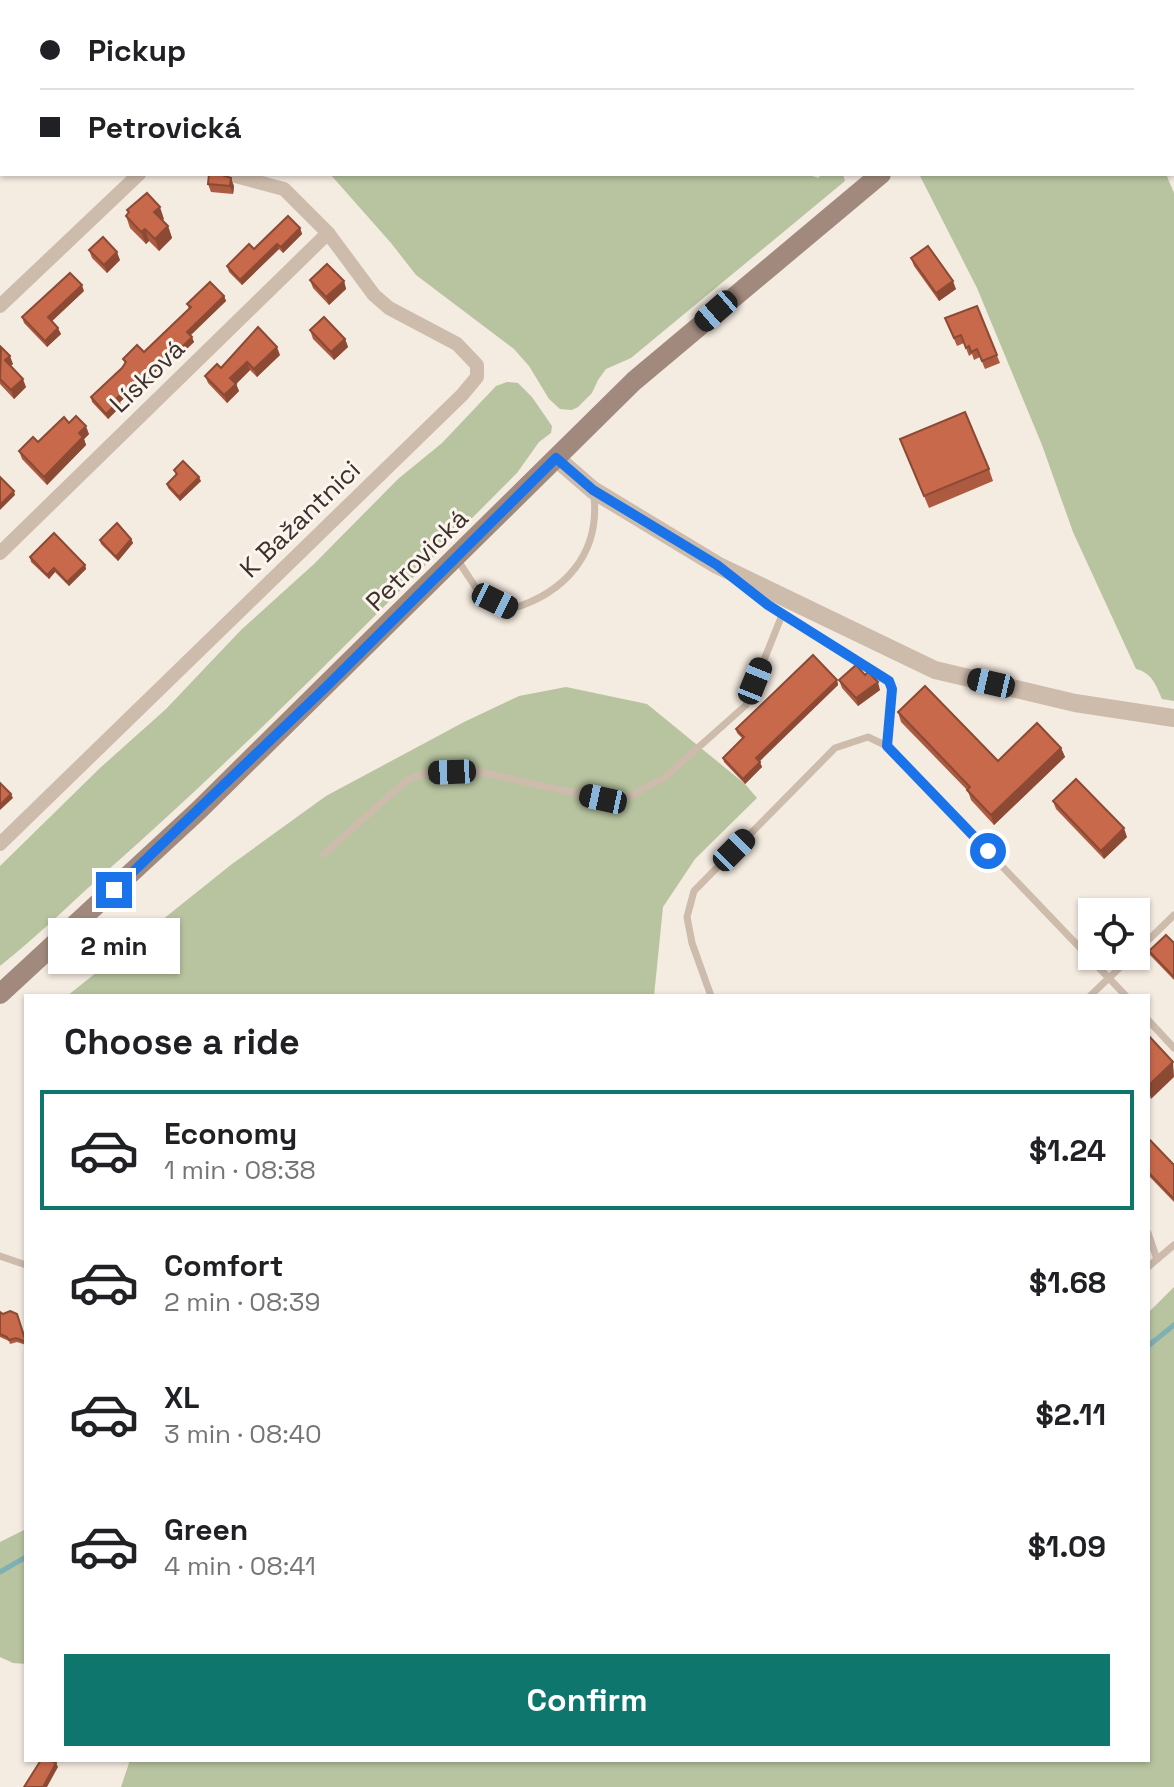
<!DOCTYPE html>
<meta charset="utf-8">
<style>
body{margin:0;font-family:"Space Grotesk",sans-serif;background:#f2f2f2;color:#202124;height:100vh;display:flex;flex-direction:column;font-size:30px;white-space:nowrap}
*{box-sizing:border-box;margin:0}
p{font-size:26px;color:#757577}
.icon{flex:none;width:44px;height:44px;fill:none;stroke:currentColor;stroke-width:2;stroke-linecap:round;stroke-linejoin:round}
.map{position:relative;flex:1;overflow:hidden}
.sheet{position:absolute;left:24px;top:994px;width:1126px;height:768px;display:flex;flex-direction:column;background:#fff;border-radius:0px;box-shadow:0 2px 6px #0004}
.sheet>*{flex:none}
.banner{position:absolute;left:0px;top:0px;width:1174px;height:176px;box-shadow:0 2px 6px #0004;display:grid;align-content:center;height:176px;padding:0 40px;background:#fff}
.fabs{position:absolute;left:1078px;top:898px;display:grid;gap:16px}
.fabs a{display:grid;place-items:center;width:72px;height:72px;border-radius:0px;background:#fff;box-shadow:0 2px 6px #0004;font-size:40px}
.end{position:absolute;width:36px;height:36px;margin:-18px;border:10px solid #1a73e8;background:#fff;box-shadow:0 0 0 4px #fff}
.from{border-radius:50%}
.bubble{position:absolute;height:56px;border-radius:0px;background:#fff;box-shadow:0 2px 6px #0004;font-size:26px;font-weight:700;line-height:56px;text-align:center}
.car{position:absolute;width:24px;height:48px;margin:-24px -12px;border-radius:10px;box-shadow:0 0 6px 2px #0007;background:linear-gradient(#222 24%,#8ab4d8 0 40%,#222 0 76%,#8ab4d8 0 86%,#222 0)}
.banner b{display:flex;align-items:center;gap:28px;height:76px;font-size:30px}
.banner b+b{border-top:2px solid #e0e0e0}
.banner i{width:20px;height:20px;background:#202124}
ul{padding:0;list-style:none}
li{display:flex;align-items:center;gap:24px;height:120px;margin:0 16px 12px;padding:0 24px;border:4px solid transparent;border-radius:0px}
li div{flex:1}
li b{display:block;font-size:30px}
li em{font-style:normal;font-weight:700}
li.on{border-color:#0f766e}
li>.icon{width:72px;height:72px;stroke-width:1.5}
h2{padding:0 40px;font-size:36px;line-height:96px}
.primary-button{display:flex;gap:16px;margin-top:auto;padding:16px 40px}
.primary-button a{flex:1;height:92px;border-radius:0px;background:#0f766e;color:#fff;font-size:32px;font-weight:700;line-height:92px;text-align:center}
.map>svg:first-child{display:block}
</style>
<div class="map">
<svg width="1174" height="1787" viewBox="0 0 1174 1787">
<rect width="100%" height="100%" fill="#f4ebe1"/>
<!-- green -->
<g fill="#b8c4a0">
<path d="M0 0H1046V1L2 2V86Z"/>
<path d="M330 174H806L818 178 823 174H843L845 181 631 358 606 369 598 380 592 393 578 407 572 410 560 409 549 399 529 366 514 349 416 275 391 243Z"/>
<path d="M919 174H1166L1174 193V701L1162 699C1156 685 1152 673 1136 669L1073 532 1042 445 977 288Z"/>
<path d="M507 382 518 383 532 397 552 426 551 433 539 442 517 473C383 607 251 744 109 869 72 902 38 936 0 966V866L100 768 166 709 241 630 314 564 398 479 442 443 496 386Z"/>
<path d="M566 687 647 704 745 784 757 798 695 859 663 907 654 996H67L232 864 326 796 464 722 519 696Z"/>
<path d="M1174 1287V1787H121L130 1760H1148V1313Z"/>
<path d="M26 1529V1664L13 1663 0 1657V1542Z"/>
</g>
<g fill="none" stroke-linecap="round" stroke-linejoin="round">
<!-- stream -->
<g stroke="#7fb0b2" stroke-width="5">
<path d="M1148 1346 1174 1325"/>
<path d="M0 1572 26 1557"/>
</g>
<!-- service -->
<g stroke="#cdbbac" stroke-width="7">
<path d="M457 559 480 594 511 609C565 593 600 554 594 496"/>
<path d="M740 584 782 615 889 681 892 689 887 746"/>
<path d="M324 854 407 780 429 772 475 771 603 799 630 796 664 778 746 705 782 615"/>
<path d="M1136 952 1174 915"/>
<path d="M711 996 692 943 687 917 694 891 835 748 868 737 887 746 1126 996"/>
<path d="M1090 996 1132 956"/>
<path d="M1148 1020 1174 1048"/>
<path d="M1148 1233 1157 1259"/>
<path d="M0 1256 26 1265"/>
<path d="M1148 1267 1174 1245"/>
</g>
<!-- minor -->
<g stroke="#cdbbac" stroke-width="14">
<path d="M0 110 2 111"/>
<path d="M0 306 139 174"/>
<path d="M0 553 328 233"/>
<path d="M0 844 462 395 477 377V365L457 344 389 308 374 295 328 233 284 189 228 174"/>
</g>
<!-- tertiary -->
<path stroke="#cdbbac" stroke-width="18" d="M556 458 593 490 717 565 935 670 1075 703 1174 718"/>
<!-- secondary -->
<g stroke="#a18a7d" stroke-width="20">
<path d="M1081 2 1083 0"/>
<path d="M0 994 198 811 634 381 881 174"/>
</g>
</g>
<!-- wall -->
<g fill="#ac5a40">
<path d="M208 184 234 186 233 194 211 192Z"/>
<path d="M127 210 164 219 162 220 168 226 172 238 159 251 149 241 146 244 130 228 126 216 128 213Z"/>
<path d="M300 228 302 234 283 253 279 249 242 285 229 272 227 266 254 249Z"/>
<path d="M89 250 120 260 107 273 92 258Z"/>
<path d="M911 258 956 289 939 301 914 266Z"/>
<path d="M310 280 344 281 346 289 329 305 313 288Z"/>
<path d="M84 291 52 321 61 334 47 347 24 323 22 317Z"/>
<path d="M224 296 226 301 190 335 194 342 173 362 170 358 148 379 147 377 120 402 121 406 108 419 92 402 91 397 122 368 125 364 123 359 144 352 189 309 187 304Z"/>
<path d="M977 306 1000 363 985 369 980 357 974 360 972 354 969 356 964 343 957 346 945 318Z"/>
<path d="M310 330 345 339 348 347 334 360 313 339Z"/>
<path d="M0 348 13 364 10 366 26 387 14 399 0 384Z"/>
<path d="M280 355 257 377 250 370 236 384 239 391 227 403 208 383 205 376 221 368Z"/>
<path d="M69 423 89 434 84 439 86 445 47 485 22 459 19 451 38 442Z"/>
<path d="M900 439 989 469 993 481 929 508Z"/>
<path d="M174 470 201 481 180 501 168 488 167 484 176 475Z"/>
<path d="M131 539 133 543 118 561 101 544 100 540Z"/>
<path d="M30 557 85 565 86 569 69 586 55 572 49 579 31 562Z"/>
<path d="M837 680 838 685 759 761 762 767 745 784 724 762 723 758 743 739 737 733 736 729Z"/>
<path d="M839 680 880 690 858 706 842 688Z"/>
<path d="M898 712 998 761 1061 748 1065 757 994 825 971 800 968 791 901 722Z"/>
<path d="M1053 801 1127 837 1104 859 1056 809Z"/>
<path d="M1174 943V980L1150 955 1149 951Z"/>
<path d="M1148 1138 1174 1165V1202L1148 1175Z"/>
<path d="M0 1312 26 1339V1345L17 1342 10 1344 9 1341 0 1337Z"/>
</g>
<!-- shaded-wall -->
<g fill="#8c4a34">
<path d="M231 178 234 186 233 194 230 186Z"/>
<path d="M160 207 164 219 159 224 154 212Z"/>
<path d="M168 226 172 238 159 251 155 239Z"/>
<path d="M300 228 302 234 283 253 281 247Z"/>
<path d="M145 229 149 241 146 244 141 232Z"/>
<path d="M277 244 279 249 242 285 240 280Z"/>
<path d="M117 252 120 260 107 273 104 265Z"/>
<path d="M344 281 346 289 329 305 326 297Z"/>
<path d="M953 281 956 289 939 301 936 293Z"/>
<path d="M82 285 84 291 50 323 48 317Z"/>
<path d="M224 296 226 301 189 337 187 332Z"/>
<path d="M58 328 61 334 47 347 45 341Z"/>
<path d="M192 337 194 342 173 362 172 357Z"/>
<path d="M345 339 348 347 334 360 331 352Z"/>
<path d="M277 347 280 355 257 377 254 369Z"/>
<path d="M168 353 170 358 148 379 146 374Z"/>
<path d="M10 356 13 364 8 368 5 360Z"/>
<path d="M247 362 250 370 236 384 239 391 227 403 224 395 230 378Z"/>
<path d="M145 372 147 377 120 402 121 406 108 419 106 414 117 398Z"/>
<path d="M23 379 26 387 14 399 11 390Z"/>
<path d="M86 426 89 434 84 439 86 445 47 485 44 477 79 433Z"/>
<path d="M199 477 201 481 180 501 179 497Z"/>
<path d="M14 491 15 495 0 510V505Z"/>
<path d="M131 539 133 543 118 561 116 557Z"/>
<path d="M85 565 86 569 69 586 67 582Z"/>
<path d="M54 568 55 572 49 579 47 575Z"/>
<path d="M837 680 838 685 758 763 756 758Z"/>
<path d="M878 682 880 690 858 706 856 698Z"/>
<path d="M1061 748 1065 757 994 825 991 815Z"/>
<path d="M760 762 762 767 745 784 743 779Z"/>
<path d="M11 794 13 798 0 810V805Z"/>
<path d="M1124 828 1127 837 1104 859 1101 851Z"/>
<path d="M1173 1062 1174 1077 1151 1099 1148 1090V1086Z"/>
<path d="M56 1763 58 1767 47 1787H43Z"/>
</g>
<!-- building -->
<g fill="#c8694b" stroke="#8c4a34" stroke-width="2">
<path d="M209 174H219L231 178 230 186 208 184Z"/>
<path d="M147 193 160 207 154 212 168 226 155 239 145 229 141 232 126 216 129 212 127 210Z"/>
<path d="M288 216 300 228 281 247 277 244 240 280 227 266 249 244 254 249Z"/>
<path d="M103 237 117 252 104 265 89 250Z"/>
<path d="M928 246 953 281 936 293 911 258Z"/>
<path d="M327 264 344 281 326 297 310 280Z"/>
<path d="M70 273 82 285 48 317 58 328 45 341 22 317Z"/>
<path d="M210 282 224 296 187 332 192 337 172 357 168 353 146 374 145 372 117 398 119 401 106 414 91 397 122 368 126 362 123 359 137 345 144 352 191 307 187 304Z"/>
<path d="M977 306 997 355 982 361 977 349 971 352 969 346 966 348 961 335 954 338 945 318Z"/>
<path d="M324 317 345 339 331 352 310 330Z"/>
<path d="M258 327 277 347 254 369 247 362 230 378 236 384 224 395 205 376 217 364 221 368Z"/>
<path d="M1 347 10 356 5 360 23 379 11 390 0 379Z"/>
<path d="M965 412 989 469 924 496 900 439Z"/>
<path d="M76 416 86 426 79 433 83 437 44 477 19 451 33 437 38 442 64 417 69 423Z"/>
<path d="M183 461 199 477 179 497 167 484 177 474 174 470Z"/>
<path d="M0 477 14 491 0 505Z"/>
<path d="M117 523 131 539 116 557 100 540Z"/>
<path d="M54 533 85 565 67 582 54 568 47 575 30 557Z"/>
<path d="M813 655 837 680 756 758 760 762 743 779 723 758 744 737 736 729Z"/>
<path d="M856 665 865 675 868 672 878 682 856 698 839 680Z"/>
<path d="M925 686 998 761 1037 723 1061 748 991 815 967 790 970 787 898 712Z"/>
<path d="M1076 779 1124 828 1101 851 1053 801Z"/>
<path d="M0 783 11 794 0 805Z"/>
<path d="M1166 935 1174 943V977L1149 951Z"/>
<path d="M1148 1035 1173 1062 1148 1086Z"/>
<path d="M1148 1138 1174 1165V1199L1148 1172Z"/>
<path d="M10 1311 17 1314 26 1342 16 1338 9 1340 7 1337 0 1334V1312L3 1314Z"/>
<path d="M41 1760H50L56 1763 43 1787H24Z"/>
</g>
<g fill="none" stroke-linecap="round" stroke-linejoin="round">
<!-- route -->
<path stroke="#1a73e8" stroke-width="10" d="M114 890 328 685 556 458 593 490 717 565 768 605 889 681 892 689 887 746 988 851"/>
</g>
<g text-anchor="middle" stroke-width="6" stroke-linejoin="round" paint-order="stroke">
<!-- street labels -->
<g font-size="26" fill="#3b302b" stroke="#fbf5ee">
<text transform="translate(147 376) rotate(-44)" y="9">Lísková</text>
<text transform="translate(300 519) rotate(-44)" y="9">K Bažantnici</text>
<text transform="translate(417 560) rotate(-45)" y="9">Petrovická</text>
</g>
</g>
</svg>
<div class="fabs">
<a><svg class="icon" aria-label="locate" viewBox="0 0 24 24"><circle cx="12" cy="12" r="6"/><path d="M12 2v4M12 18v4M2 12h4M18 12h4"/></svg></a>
</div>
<i class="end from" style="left:988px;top:851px"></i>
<i class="end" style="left:114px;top:890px"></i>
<div class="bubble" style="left:48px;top:918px;width:132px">2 min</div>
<i class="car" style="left:716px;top:311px;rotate:229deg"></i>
<i class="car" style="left:495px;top:601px;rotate:116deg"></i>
<i class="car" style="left:755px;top:681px;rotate:22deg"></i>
<i class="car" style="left:991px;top:683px;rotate:283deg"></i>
<i class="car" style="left:452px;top:772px;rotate:268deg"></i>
<i class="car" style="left:603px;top:799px;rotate:282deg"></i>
<i class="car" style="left:734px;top:850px;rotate:45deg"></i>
<div class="banner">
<b><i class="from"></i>Pickup</b>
<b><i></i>Petrovická</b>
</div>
<section class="sheet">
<h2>Choose a ride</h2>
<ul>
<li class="on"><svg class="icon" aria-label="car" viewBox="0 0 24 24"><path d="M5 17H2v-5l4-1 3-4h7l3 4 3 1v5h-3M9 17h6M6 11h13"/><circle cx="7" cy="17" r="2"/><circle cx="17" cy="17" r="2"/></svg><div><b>Economy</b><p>1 min · 08:38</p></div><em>$1.24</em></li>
<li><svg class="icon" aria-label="car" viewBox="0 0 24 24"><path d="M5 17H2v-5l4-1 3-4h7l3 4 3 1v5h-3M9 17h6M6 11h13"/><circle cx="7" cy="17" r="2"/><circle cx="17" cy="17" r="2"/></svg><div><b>Comfort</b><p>2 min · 08:39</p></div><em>$1.68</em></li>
<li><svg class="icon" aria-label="car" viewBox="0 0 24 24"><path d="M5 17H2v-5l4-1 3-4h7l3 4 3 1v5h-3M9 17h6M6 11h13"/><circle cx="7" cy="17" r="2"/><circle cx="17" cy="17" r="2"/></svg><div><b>XL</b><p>3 min · 08:40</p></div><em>$2.11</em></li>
<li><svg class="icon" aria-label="car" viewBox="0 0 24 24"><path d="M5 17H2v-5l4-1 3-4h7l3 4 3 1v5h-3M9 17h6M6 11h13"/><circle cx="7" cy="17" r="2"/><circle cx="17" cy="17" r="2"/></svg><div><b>Green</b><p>4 min · 08:41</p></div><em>$1.09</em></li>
</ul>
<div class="primary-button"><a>Confirm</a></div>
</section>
</div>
